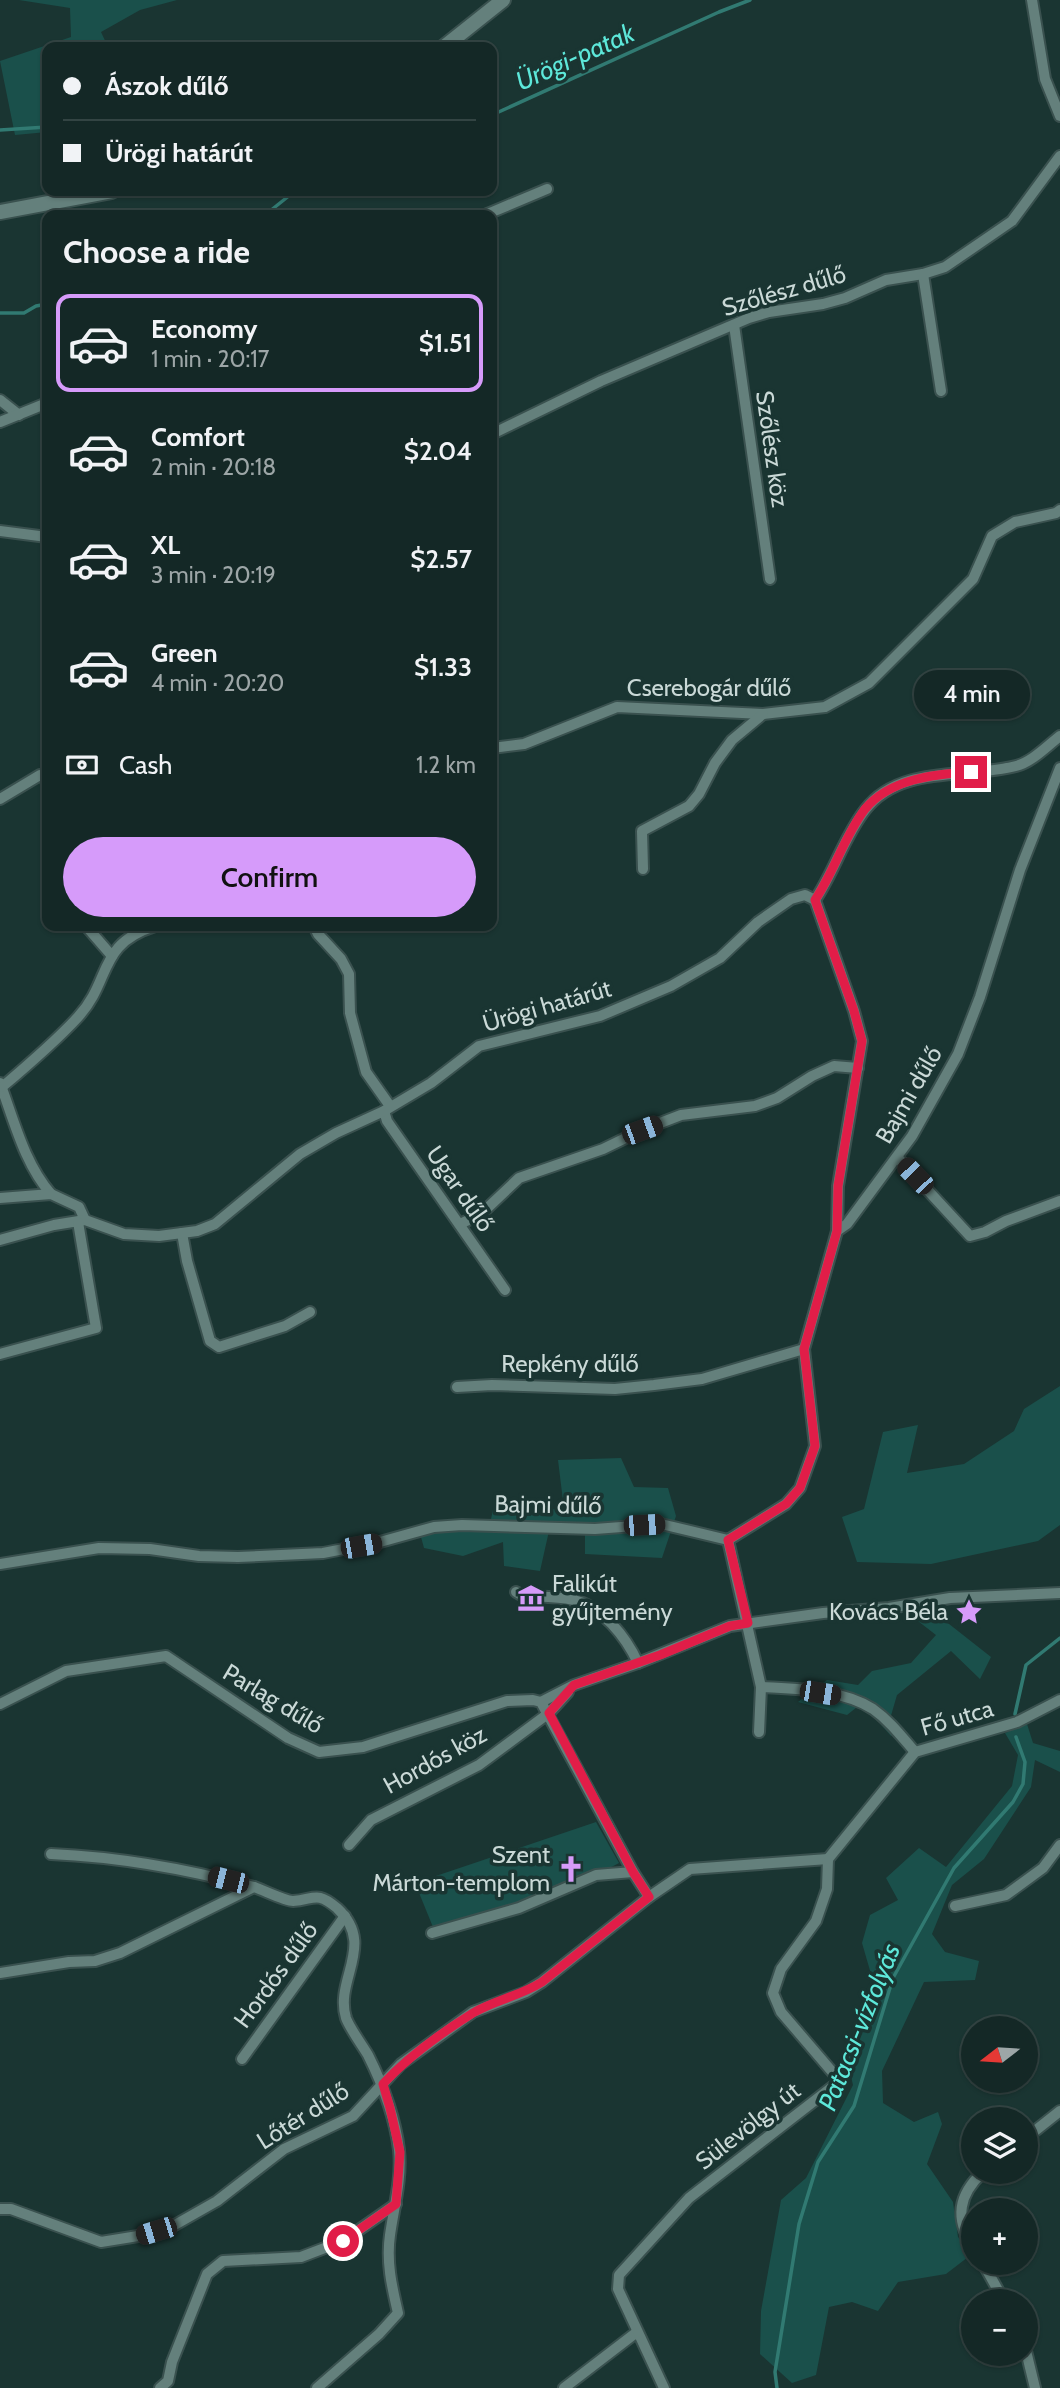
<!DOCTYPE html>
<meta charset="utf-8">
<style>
body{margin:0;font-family:Cabin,sans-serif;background:#1d302e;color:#f1f3f6;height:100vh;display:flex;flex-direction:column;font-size:26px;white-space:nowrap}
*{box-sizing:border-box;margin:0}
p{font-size:23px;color:#9da6a7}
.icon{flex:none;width:38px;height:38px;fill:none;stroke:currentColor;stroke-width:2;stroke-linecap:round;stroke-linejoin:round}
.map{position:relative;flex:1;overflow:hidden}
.drawer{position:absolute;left:42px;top:210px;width:455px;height:721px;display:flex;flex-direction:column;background:#142826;border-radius:14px;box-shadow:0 2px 5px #0004,0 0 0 2px #334443}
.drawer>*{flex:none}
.top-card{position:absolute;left:42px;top:42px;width:455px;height:154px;border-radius:14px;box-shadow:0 2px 5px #0004,0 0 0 2px #334443;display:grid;align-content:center;height:154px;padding:0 21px;background:#142826}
.needle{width:46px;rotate:253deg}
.fabs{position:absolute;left:961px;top:2016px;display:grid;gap:14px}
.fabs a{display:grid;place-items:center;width:77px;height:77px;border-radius:50%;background:#142826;box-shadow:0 2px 5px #0004,0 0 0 2px #334443;font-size:35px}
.end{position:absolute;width:32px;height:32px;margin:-16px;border:9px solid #e11d48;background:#fff;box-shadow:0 0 0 4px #fff}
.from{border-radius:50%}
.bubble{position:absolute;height:49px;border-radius:24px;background:#142826;box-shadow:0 2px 5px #0004,0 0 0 2px #334443;font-size:23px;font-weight:600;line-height:49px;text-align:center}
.car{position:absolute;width:21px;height:42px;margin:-21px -10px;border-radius:9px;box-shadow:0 0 5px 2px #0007;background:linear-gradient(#222 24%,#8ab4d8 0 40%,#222 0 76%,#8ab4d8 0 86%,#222 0)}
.top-card b{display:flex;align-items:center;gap:24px;height:66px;font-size:26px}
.top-card b+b{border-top:2px solid #334443}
.top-card i{width:18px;height:18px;background:#f1f3f6}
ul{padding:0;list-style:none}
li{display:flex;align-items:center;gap:21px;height:98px;margin:0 14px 10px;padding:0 7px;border:4px solid transparent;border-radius:14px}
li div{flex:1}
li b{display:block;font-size:26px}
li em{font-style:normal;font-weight:600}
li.active{border-color:#d69bfa}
li>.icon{width:63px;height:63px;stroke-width:1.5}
h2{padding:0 21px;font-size:32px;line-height:84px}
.pay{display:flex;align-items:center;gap:18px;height:77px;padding:0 21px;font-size:26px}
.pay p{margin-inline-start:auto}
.primary-button{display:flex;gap:14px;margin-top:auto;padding:14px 21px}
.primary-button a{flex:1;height:80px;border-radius:42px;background:#d69bfa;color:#111;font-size:28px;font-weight:600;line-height:80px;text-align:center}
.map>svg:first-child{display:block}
</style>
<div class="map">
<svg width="1060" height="2388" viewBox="0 0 1060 2388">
<rect width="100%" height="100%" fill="#1a3532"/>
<!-- green -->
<g fill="#1a504b">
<path d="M19 0H177L140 10 101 32 108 47H47V132L15 135 0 61 71 37 70 8Z"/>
<path d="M1060 1386V1525L1038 1541 931 1564 857 1562 842 1517 864 1509 883 1432 918 1425 907 1473 964 1464 1014 1431 1024 1409Z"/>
<path d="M621 1458 634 1487 668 1488 676 1516 662 1558 585 1554V1534L549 1531 540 1571 504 1566 503 1542 463 1556 424 1548 421 1537 491 1519 493 1510 564 1509 558 1460Z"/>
<path d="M930 1609 991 1657 980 1679 951 1651 897 1695 890 1719 898 1727 891 1736 871 1713 857 1707 847 1715 798 1702 827 1680 858 1685 872 1671 911 1663 936 1635 918 1621Z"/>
<path d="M1027 1724 1033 1743 1060 1751V1772L1035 1760 1031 1787 984 1859 952 1885 932 1934 945 1952 979 1961 975 1980 924 1982 882 2071 883 2103 914 2122 938 2112 942 2124 927 2164 953 2202 958 2237 972 2254 946 2274 898 2282 878 2311 852 2302 829 2307 816 2375 792 2383 760 2354 761 2311 781 2200 806 2178 853 2085 844 2045 868 2023 871 1974 862 1943 870 1915 898 1900 886 1878 919 1848 946 1867 1012 1786 1018 1755 1005 1733Z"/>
<path d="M596 1822 619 1863 564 1892 435 1932 415 1883Z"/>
</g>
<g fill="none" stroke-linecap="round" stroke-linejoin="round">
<!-- stream -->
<g stroke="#317a72" stroke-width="3.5">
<path d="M492 115 719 12 750 0"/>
<path d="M0 130 47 127"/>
<path d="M265 215 295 191"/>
<path d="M0 313H24L36 306 47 304"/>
<path d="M1015 1714 1026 1665 1060 1638"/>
<path d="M777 2388 775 2372 799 2224 818 2162 854 2106 893 1978 954 1868 1013 1802 1023 1784 1025 1762 1016 1737"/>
</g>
<defs>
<g id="street">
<path d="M1032 0 1045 79 1060 116"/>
<path d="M485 215 547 189"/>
<path d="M923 274 941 391"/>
<path d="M734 325 770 579"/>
<path d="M0 400 19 415"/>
<path d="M0 422 47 403"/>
<path d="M492 434 601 381 749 318 769 312 823 304 845 298 886 280 923 274 945 267 1012 221 1060 156"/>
<path d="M0 531 47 537"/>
<path d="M492 748 524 744 617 707 763 714 825 707 869 683 973 579 992 536 1015 522 1056 513 1060 510"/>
<path d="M0 799 40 775 45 776 47 784"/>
<path d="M643 869 642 831 689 806 699 794 715 763 732 740 763 714"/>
<path d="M815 900 854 1011 862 1041 838 1186 837 1231"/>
<path d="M86 926 112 956"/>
<path d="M314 926 318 934 341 959 349 974 350 1013 366 1072 390 1106"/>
<path d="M0 1083C14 1120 24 1163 51 1194"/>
<path d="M2 1087C28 1065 55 1042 78 1017 112 980 97 944 155 926"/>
<path d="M384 1111 387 1121 505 1290"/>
<path d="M898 1158 970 1236 985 1232 1006 1221 1060 1201"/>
<path d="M0 1198 51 1194 79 1207 85 1220"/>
<path d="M460 1224 481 1214 519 1178 603 1149 642 1130 681 1115 755 1106 777 1098 812 1076 834 1066 858 1068"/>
<path d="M182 1233 187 1261 210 1341 219 1347 285 1326 310 1312"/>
<path d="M0 1240 54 1225 85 1220 124 1234 159 1236 197 1231 215 1224 300 1154 336 1133 384 1111 431 1083 479 1046 600 1016 671 986 720 958 758 922 791 899 805 895 815 900C834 872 844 837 865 810 900 764 967 779 1016 766 1032 762 1047 746 1060 736"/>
<path d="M0 1354 96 1328 78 1222"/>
<path d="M457 1387 492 1385 615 1389 654 1385 702 1379 804 1349"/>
<path d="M728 1540 761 1687 759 1732"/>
<path d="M0 1564 99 1548 150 1549 199 1556 238 1557 323 1553 380 1542 434 1527 462 1525 595 1529 661 1524 728 1540 786 1504 800 1488 815 1446 804 1349 837 1231 847 1224 912 1136 958 1054 980 997 1020 870 1060 768"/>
<path d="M516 1592 523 1596C539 1597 557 1596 573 1600 602 1606 626 1637 638 1663"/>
<path d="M761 1687C797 1689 842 1689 873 1709 890 1721 902 1737 915 1752"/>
<path d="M541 1702 574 1685 638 1663 730 1626 823 1613 889 1608 950 1598 1060 1593"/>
<path d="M0 1704 66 1671 166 1656 288 1738 319 1752 363 1747 507 1701 533 1700 541 1702 633 1872 649 1897"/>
<path d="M349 1845 371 1820 479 1765 549 1713 568 1692"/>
<path d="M51 1854C119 1857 187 1869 254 1887"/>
<path d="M828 1859 915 1752 1017 1722 1060 1700"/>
<path d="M955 1906 1006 1895 1043 1868 1060 1845"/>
<path d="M432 1933 519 1908 596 1875 633 1872"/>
<path d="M0 1973 69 1962 95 1961 120 1953 254 1887C263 1890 285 1901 293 1901 314 1900 316 1890 337 1908 377 1945 334 1979 346 2018 349 2027 362 2045 368 2055 383 2085 395 2116 399 2150 402 2178 394 2207 390 2235 386 2262 392 2287 398 2313L379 2334 317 2388"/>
<path d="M242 2059 345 1916"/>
<path d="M1026 2138 1060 2111"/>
<path d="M0 2209H11L101 2242 138 2236 173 2226 217 2201 284 2149 353 2116 401 2064 473 2012 526 1992 542 1982 649 1897 690 1869 828 1859"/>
<path d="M973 2246C954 2218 959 2194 983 2172"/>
<path d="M983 2263 1004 2301"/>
<path d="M1026 2351 1035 2388"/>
<path d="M160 2388 168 2381 172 2362 207 2274 223 2261 301 2257 343 2241 396 2204"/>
<path d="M564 2388 637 2332"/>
<path d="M664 2388 618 2289 619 2275 689 2198 840 2081 781 2012 773 1993 781 1969 816 1921 827 1889 828 1859"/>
</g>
<g id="secondary">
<path d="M444 47 503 0"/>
<path d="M0 212 112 191"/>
</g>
</defs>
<!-- street casing -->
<use href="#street" stroke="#3a514f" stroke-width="14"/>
<!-- secondary casing -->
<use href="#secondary" stroke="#3a514f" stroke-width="18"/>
<!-- street -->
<use href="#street" stroke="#64807c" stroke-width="10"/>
<!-- secondary -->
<use href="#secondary" stroke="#64807c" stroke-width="14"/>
</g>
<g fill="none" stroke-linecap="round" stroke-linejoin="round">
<!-- route -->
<path stroke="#e11d48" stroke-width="9" d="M343 2241 396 2204 400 2152 390 2108 383 2084C408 2057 441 2033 473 2013 495 2000 520 1996 542 1982L649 1897 633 1872 549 1713 574 1685 660 1655 730 1626 748 1623 728 1540 786 1504 800 1488 815 1446 804 1349 837 1231 838 1186 862 1041 854 1011 815 900C834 872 845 835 865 809 890 779 934 774 971 772"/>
</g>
<!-- icons -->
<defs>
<symbol id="museum-bare" viewBox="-9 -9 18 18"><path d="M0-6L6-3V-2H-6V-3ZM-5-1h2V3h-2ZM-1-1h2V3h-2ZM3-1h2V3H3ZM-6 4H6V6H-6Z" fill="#d69bfa" stroke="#1a3532" stroke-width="2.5" paint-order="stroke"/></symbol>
<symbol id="sight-bare" viewBox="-9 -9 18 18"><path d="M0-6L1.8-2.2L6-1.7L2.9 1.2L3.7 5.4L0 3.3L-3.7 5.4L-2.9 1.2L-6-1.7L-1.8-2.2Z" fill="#d69bfa" stroke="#1a3532" stroke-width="2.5" paint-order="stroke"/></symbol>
<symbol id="church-bare" viewBox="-9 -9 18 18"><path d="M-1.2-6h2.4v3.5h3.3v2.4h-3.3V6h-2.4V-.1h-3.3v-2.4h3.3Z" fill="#d69bfa" stroke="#1a3532" stroke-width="2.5" paint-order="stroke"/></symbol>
</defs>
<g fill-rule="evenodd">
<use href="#museum-bare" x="512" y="1579" width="38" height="38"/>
<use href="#sight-bare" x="950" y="1593" width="38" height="38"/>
<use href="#church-bare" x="552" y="1850" width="38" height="38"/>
</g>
<g text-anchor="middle" stroke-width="7" stroke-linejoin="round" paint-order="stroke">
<!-- street labels -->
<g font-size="24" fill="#cad9d7" stroke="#1a3532">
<text transform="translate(784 291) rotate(-16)" y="8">Szőlész dűlő</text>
<text transform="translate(772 449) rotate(82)" y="8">Szőlész köz</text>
<text x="709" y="696">Cserebogár dűlő</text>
<text transform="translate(547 1006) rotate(-16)" y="8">Ürögi határút</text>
<text transform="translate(909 1095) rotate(-60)" y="8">Bajmi dűlő</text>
<text transform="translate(460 1189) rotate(55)" y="8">Ugar dűlő</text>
<text x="570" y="1372">Repkény dűlő</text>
<text transform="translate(548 1505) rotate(1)" y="8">Bajmi dűlő</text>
<text transform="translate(273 1699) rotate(31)" y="8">Parlag dűlő</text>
<text transform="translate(957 1718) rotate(-16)" y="8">Fő utca</text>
<text transform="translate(435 1760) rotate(-29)" y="8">Hordós köz</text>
<text transform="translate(276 1975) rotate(-54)" y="8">Hordós dűlő</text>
<text transform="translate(303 2116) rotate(-32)" y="8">Lőtér dűlő</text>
<text transform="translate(748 2126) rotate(-38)" y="8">Sülevölgy út</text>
</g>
<!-- poi labels -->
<g font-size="24" fill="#cad9d7" stroke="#1a3532" text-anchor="end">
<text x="552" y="1592" text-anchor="start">Falikút<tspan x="552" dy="28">gyűjtemény</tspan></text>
<text x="948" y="1620">Kovács Béla</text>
<text x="550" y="1863">Szent<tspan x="550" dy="28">Márton-templom</tspan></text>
</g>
<!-- water labels -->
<g font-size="26" font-style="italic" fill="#5de8da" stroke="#1a3532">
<text transform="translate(575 57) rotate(-24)" y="9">Ürögi-patak</text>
<text transform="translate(859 2027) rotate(-68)" y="9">Patacsi-vízfolyás</text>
</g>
</g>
</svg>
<div class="fabs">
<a><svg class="needle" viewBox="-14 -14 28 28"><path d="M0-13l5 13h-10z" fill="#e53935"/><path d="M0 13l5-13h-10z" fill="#9da6a7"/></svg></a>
<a><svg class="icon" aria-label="layers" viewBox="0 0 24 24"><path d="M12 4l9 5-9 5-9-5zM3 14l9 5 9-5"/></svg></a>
<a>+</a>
<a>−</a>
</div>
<i class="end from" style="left:343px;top:2241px"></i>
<i class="end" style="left:971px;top:772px"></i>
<div class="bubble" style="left:914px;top:670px;width:116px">4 min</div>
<i class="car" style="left:642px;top:1130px;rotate:70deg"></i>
<i class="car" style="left:915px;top:1176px;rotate:316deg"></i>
<i class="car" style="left:644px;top:1525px;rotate:87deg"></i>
<i class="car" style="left:361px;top:1546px;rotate:80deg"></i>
<i class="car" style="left:820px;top:1693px;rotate:99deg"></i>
<i class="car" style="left:228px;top:1880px;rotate:284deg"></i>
<i class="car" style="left:156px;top:2231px;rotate:253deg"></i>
<div class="top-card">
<b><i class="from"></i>Ászok dűlő</b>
<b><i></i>Ürögi határút</b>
</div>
<section class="drawer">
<h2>Choose a ride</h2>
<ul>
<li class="active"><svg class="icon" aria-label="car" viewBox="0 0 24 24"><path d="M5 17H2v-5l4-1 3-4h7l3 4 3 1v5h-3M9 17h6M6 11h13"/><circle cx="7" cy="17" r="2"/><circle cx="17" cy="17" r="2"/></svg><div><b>Economy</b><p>1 min · 20:17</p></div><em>$1.51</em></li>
<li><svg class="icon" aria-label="car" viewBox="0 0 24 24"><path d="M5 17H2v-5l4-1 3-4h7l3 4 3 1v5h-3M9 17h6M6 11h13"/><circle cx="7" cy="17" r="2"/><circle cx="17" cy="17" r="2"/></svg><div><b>Comfort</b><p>2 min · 20:18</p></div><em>$2.04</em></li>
<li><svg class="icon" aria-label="car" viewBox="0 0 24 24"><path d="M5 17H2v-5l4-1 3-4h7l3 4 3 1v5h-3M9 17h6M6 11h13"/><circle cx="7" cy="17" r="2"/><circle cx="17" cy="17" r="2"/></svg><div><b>XL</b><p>3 min · 20:19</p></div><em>$2.57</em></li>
<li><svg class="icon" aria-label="car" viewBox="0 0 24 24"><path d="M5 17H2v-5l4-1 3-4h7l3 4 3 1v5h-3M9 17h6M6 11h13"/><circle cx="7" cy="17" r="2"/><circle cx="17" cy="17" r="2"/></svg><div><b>Green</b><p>4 min · 20:20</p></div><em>$1.33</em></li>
</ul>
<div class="pay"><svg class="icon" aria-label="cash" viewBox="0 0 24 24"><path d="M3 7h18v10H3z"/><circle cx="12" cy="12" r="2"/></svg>Cash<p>1.2 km</p></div>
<div class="primary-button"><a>Confirm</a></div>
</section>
</div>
